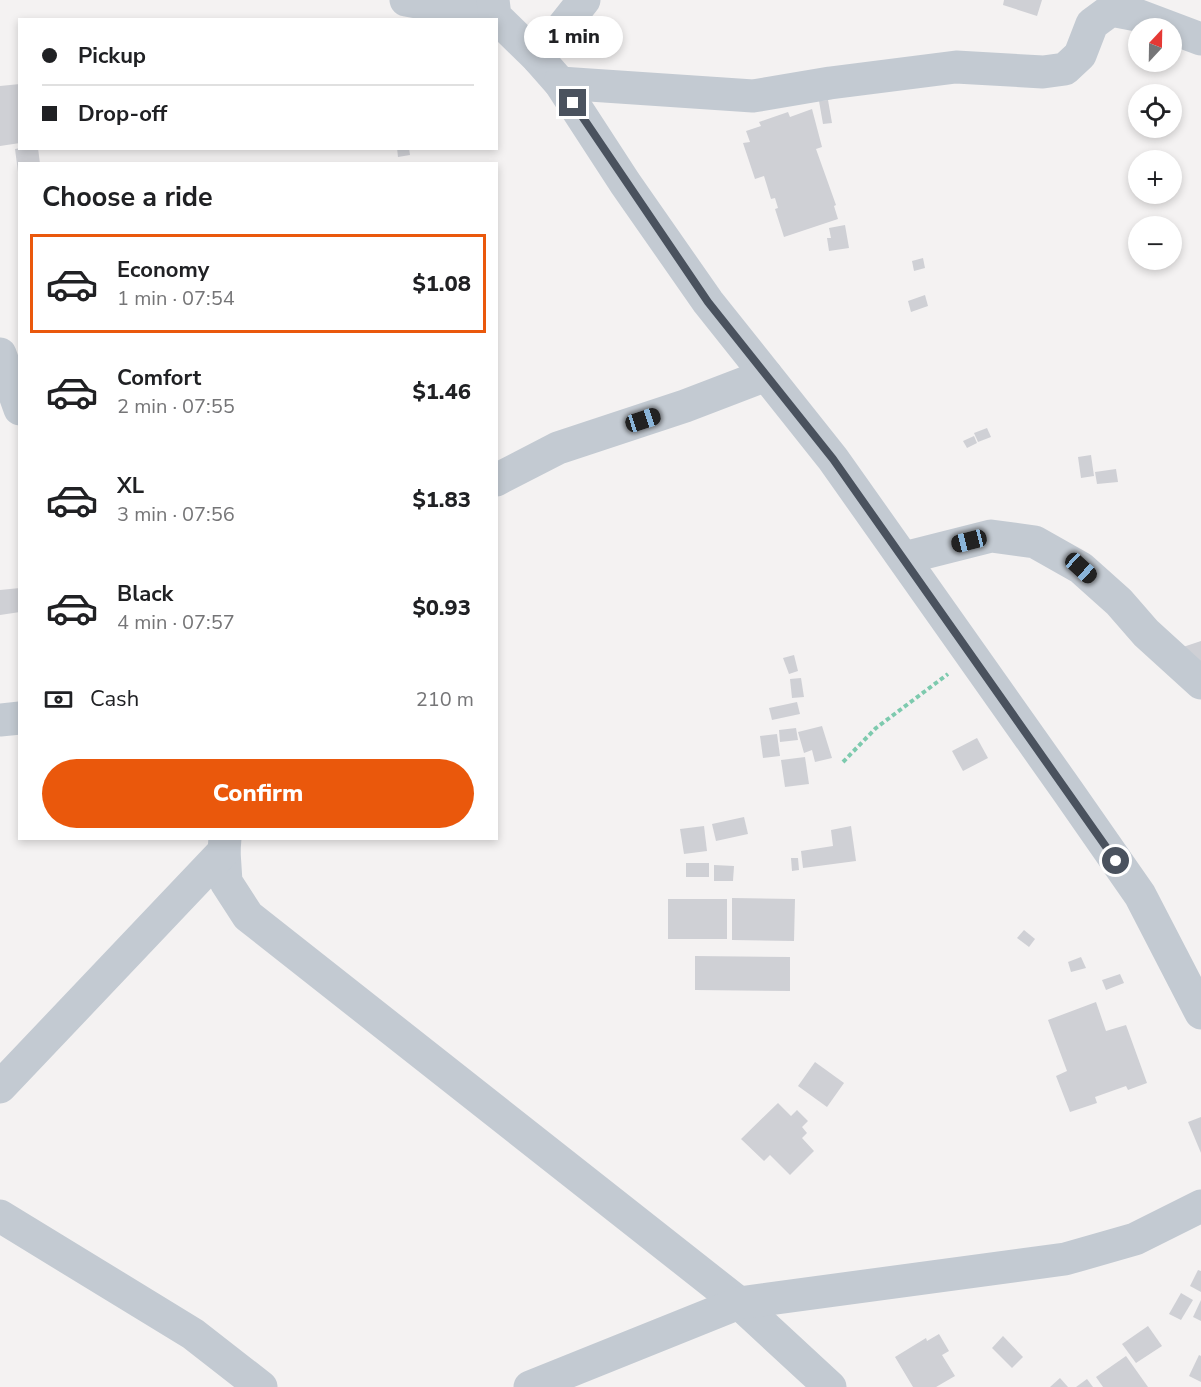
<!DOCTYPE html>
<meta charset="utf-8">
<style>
body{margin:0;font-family:"Nunito Sans",sans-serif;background:#f2f2f2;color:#202124;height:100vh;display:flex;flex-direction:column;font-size:22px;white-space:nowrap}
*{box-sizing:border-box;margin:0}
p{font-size:20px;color:#757577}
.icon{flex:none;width:33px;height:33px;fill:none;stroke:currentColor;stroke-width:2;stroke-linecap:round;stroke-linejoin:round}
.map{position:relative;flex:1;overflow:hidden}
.side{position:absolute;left:18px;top:162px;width:480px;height:678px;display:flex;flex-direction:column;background:#fff;border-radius:0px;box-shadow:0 3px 9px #0003}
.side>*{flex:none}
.top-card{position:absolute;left:18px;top:18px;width:480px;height:132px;border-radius:0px;box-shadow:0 3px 9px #0003;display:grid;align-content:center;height:132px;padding:0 24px;background:#fff}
.needle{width:39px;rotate:22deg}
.controls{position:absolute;left:1128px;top:18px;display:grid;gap:12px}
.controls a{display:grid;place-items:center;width:54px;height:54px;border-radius:50%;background:#fff;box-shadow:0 3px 9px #0003;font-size:30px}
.end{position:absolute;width:27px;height:27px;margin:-14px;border:8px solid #4a525e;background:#fff;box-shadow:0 0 0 3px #fff}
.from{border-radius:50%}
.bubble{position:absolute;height:42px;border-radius:21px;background:#fff;box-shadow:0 3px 9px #0003;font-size:20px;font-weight:800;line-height:42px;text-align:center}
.car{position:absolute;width:18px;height:36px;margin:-18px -9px;border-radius:8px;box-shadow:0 0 4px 2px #0007;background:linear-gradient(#222 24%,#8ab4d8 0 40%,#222 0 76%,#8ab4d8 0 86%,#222 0)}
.top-card b{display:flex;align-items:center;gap:21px;height:57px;font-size:22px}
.top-card b+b{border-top:2px solid #e0e0e0}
.top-card i{width:15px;height:15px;background:#202124}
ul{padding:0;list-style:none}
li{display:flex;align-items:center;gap:18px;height:99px;margin:0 12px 9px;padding:0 12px;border:3px solid transparent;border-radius:0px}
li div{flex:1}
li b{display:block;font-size:22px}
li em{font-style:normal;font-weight:800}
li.selected{border-color:#ea580c}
li>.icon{width:54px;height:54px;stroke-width:1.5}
h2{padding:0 24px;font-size:27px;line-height:72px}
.pay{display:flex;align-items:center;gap:15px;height:66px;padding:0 24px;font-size:22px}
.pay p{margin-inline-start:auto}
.primary-button{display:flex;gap:12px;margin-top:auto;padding:12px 24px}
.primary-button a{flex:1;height:69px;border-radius:36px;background:#ea580c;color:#fff;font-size:24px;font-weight:800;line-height:69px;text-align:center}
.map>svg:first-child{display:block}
</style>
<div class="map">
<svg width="1201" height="1387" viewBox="0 0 1201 1387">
<rect width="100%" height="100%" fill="#f4f2f2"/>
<!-- building -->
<g fill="#cfd0d5">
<path d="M1004 0H1042L1037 16 1003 5Z"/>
<path d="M20 84V143L0 146V86Z"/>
<path d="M828 100 832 123 823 124 819 101Z"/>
<path d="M812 109 822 147 816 149 836 205 834 206 838 219 784 237 775 209 778 208 775 198 771 199 764 176 755 179 743 143 750 142 746 131 761 126 759 122 788 112 790 117Z"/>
<path d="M20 148H38L40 164H20L18 172 15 149Z"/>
<path d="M397 148H409L410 155 398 157Z"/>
<path d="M845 225 849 248 829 251 827 238H831L829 228Z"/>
<path d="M923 258 925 268 914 271 912 261Z"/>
<path d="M925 295 928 306 911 312 908 301Z"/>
<path d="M987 428 991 437 978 442 974 433Z"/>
<path d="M974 436 977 443 967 448 963 441Z"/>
<path d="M1091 455 1094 476 1081 478 1078 457Z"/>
<path d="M1116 469 1118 482 1097 484 1095 472Z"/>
<path d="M20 588V612L0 615V590Z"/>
<path d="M1201 641V663L1183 647Z"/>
<path d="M794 655 798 671 789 674 783 658Z"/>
<path d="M801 678 804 697 792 698 790 679Z"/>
<path d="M797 702 800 714 772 720 769 708Z"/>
<path d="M822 726 832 758 815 762 812 750 804 753 798 732Z"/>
<path d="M796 728 798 740 780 742 779 730Z"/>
<path d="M777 734 780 756 763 758 760 736Z"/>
<path d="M977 738 988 758 963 771 952 751Z"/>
<path d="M805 757 809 784 785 787 781 760Z"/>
<path d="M744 817 748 834 716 841 712 824Z"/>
<path d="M704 826 707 851 684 854 680 829Z"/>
<path d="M851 826 856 861 803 868 801 851 833 846 831 830Z"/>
<path d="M791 858H798L799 870 792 871Z"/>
<rect x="686" y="863" width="23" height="14"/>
<path d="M714 865 734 866 733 881H714Z"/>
<path d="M732 898 795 899 794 941 732 940Z"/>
<rect x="668" y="899" width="59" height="40"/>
<path d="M1024 930 1035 939 1029 947 1017 938Z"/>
<path d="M695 956 790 957V991L695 990Z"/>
<path d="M1081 957 1086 968 1071 972 1068 962Z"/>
<path d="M1120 974 1124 983 1106 990 1102 980Z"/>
<path d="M1096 1002 1106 1031 1126 1025 1147 1083 1128 1090 1126 1086 1095 1097 1097 1103 1070 1112 1056 1076 1067 1071 1048 1020Z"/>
<path d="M815 1062 844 1083 827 1107 798 1086Z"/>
<path d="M778 1103 791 1116 797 1110 808 1121 802 1127 807 1133 802 1138 814 1151 790 1175 770 1155 764 1161 741 1139Z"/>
<path d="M1201 1117V1153L1188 1122Z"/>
<path d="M1198 1270 1201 1271V1292L1190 1286Z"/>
<path d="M1181 1293 1193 1300 1181 1320 1169 1314Z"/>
<path d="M1201 1300V1321L1193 1317Z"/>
<path d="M1148 1326 1162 1346 1136 1363 1122 1344Z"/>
<path d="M939 1334 949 1351 942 1355 955 1376 936 1387H913L895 1357 926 1338 927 1341Z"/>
<path d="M1003 1336 1023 1357 1012 1368 992 1348Z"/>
<path d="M1199 1355 1201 1356V1382L1189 1376Z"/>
<path d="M1126 1356 1148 1387H1103L1096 1377Z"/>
<path d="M1060 1378 1068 1387H1050Z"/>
<path d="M1087 1379 1093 1387H1076Z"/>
</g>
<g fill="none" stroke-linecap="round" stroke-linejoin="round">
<!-- path -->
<path stroke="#7dcaae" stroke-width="4" stroke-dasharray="4.5 3" stroke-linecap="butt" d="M843 762 876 728 948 674"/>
<!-- minor -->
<g stroke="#c3cad2" stroke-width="33">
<path d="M406 0 495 16"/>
<path d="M493 0 495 16 538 58 560 83 625 183 708 302 833 459 1069 793 1140 895 1201 1013"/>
<path d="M538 58 584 0"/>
<path d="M560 83 753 96 830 83 956 67 1043 72 1065 69 1080 55 1092 24 1111 10 1137 15 1201 39"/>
<path d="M0 354 20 409"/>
<path d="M496 480 558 448 685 406 766 375"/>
<path d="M904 558 991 536 1035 542 1081 568 1119 602 1146 633 1201 683"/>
<path d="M0 720 20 718"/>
<path d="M224 851 226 882 248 916 739 1303 830 1387"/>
<path d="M0 1087 224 851 225 838"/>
<path d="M0 1216 193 1334 261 1387"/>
</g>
<!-- tertiary -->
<path stroke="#c3cad2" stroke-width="33" d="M530 1387 739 1303 1065 1259 1135 1239 1201 1206"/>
</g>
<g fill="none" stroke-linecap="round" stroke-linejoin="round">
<!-- route -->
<path stroke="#4a525e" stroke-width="8" d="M573 103 708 302 833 459 1116 861"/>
</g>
</svg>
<div class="controls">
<a><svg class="needle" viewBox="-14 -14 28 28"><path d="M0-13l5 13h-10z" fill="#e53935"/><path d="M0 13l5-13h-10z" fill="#757577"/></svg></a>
<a><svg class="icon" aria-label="locate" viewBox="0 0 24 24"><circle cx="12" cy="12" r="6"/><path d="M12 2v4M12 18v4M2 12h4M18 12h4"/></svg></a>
<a>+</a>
<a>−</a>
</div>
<i class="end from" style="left:1116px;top:861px"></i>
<i class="end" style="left:573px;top:103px"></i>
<div class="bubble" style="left:524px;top:16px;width:99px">1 min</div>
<i class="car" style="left:643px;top:420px;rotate:72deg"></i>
<i class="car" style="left:969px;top:541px;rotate:256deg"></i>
<i class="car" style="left:1081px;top:568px;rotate:132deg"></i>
<div class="top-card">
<b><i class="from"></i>Pickup</b>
<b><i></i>Drop-off</b>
</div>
<section class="side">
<h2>Choose a ride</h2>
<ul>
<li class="selected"><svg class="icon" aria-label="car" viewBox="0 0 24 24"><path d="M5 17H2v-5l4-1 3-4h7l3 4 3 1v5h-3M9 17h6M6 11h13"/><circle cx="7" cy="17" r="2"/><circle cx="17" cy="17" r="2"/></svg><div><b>Economy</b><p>1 min · 07:54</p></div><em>$1.08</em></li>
<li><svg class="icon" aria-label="car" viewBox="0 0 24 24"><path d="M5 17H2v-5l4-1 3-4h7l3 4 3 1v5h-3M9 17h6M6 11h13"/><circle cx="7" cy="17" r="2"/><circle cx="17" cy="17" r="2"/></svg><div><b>Comfort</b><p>2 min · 07:55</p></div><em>$1.46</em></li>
<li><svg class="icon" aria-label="car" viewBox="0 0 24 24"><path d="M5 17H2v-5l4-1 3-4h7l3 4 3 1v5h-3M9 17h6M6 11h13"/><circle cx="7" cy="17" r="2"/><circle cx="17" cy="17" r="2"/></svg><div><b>XL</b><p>3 min · 07:56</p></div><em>$1.83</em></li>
<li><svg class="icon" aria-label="car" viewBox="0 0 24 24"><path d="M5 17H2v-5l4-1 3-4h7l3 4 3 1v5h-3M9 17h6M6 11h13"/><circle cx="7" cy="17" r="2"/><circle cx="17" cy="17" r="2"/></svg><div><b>Black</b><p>4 min · 07:57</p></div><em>$0.93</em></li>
</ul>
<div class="pay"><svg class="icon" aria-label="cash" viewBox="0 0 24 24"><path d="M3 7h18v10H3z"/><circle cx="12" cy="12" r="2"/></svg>Cash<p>210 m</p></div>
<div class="primary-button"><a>Confirm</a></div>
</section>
</div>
